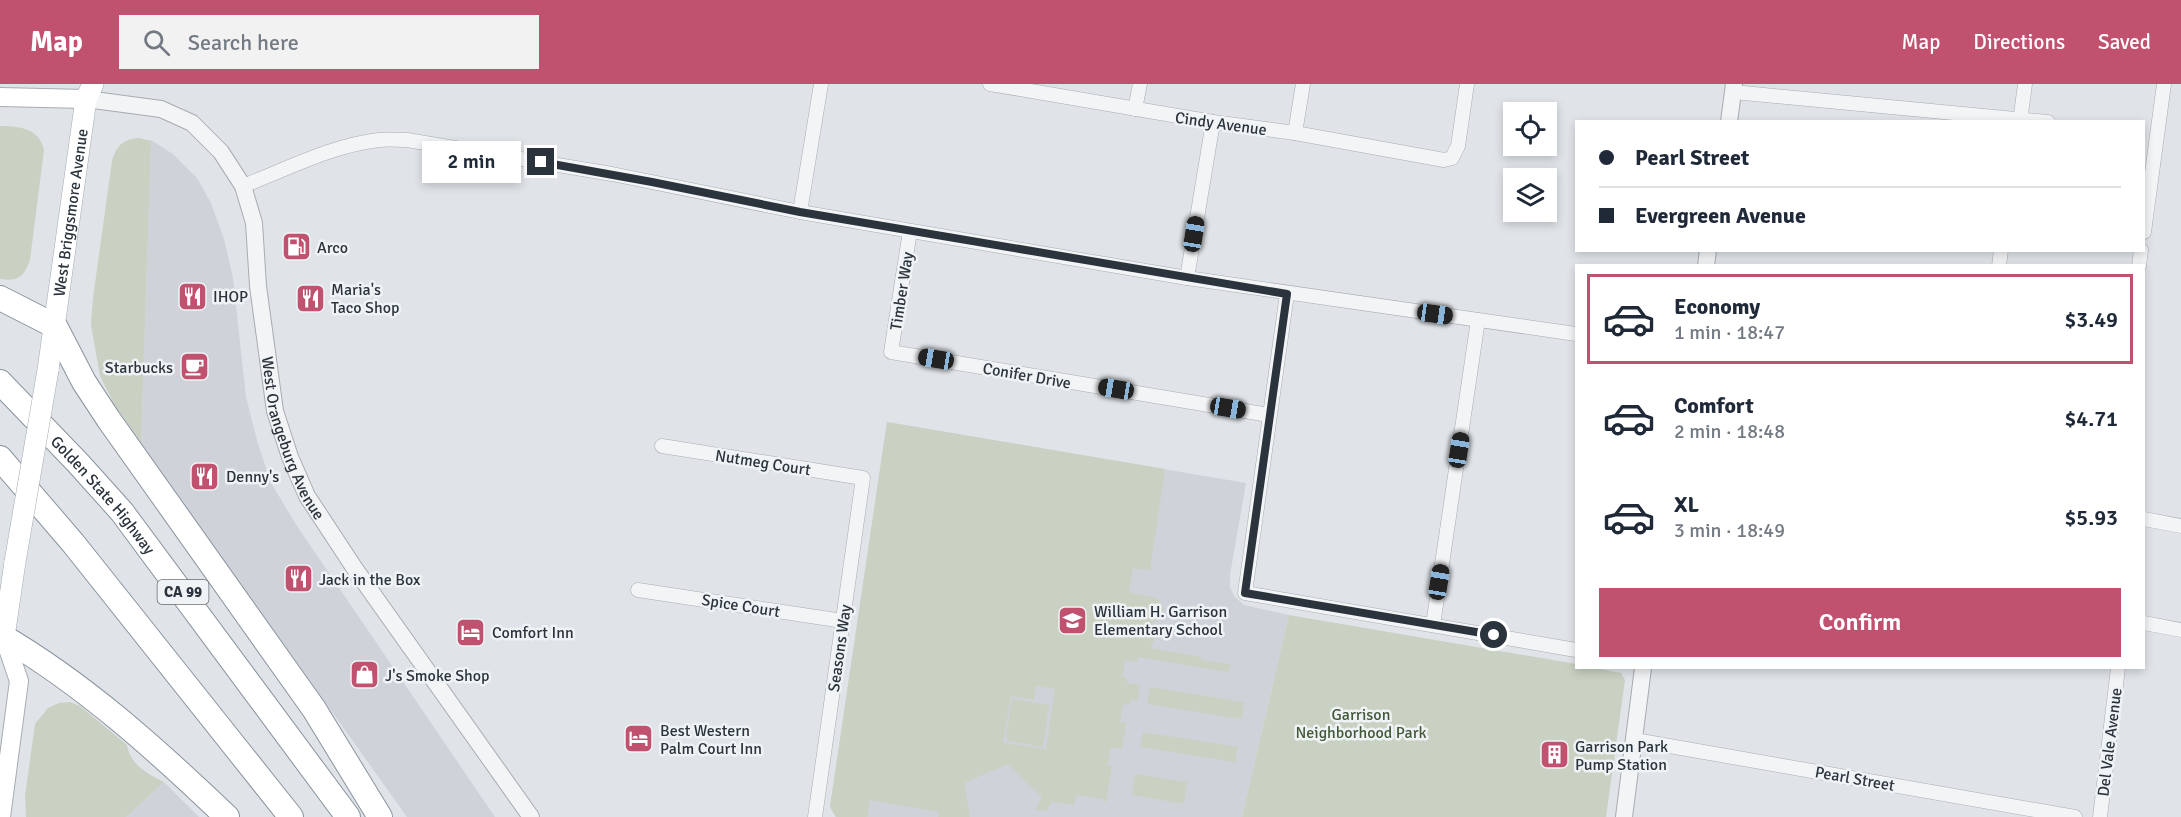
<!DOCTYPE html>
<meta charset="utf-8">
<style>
body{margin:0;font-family:Signika,sans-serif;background:#f2f2f3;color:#1f2937;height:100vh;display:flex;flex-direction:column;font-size:22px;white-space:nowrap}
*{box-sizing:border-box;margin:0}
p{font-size:20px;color:#747a83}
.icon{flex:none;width:33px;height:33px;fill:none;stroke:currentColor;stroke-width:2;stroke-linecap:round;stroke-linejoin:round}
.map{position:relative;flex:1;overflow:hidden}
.sheet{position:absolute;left:1575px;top:180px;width:570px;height:405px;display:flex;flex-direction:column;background:#fff;border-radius:0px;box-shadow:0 3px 9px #0003}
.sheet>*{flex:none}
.top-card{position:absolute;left:1575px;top:36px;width:570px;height:132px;border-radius:0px;box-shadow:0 3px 9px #0003;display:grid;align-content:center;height:132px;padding:0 24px;background:#fff}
.buttons{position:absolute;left:1503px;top:18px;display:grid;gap:12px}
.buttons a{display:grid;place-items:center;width:54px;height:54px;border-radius:0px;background:#fff;box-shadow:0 3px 9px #0003;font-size:30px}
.end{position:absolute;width:27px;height:27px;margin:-14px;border:8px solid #2b343d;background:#fff;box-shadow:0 0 0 3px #fff}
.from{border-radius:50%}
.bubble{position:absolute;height:42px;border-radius:0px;background:#fff;box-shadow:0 3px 9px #0003;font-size:20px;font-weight:600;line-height:42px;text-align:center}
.car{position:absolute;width:18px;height:36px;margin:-18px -9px;border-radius:8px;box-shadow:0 0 4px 2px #0007;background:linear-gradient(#222 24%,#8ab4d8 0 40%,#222 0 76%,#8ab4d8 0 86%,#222 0)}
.top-card b{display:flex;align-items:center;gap:21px;height:57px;font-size:22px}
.top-card b+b{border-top:2px solid #e0e1e3}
.top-card i{width:15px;height:15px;background:#1f2937}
ul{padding:10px 0 0;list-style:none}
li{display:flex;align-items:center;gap:18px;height:90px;margin:0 12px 9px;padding:0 12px;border:3px solid transparent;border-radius:0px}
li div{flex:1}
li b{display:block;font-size:22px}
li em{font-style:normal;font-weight:600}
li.current{border-color:#c0526f}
li>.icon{width:54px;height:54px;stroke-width:1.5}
.button{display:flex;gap:12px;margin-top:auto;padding:12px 24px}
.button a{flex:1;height:69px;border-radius:0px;background:#c0526f;color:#fff;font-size:24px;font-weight:600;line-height:69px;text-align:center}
header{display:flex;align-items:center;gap:36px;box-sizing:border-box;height:84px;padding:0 30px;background:#c0526f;color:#fff}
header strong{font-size:28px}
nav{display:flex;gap:33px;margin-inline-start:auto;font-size:21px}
.search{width:420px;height:54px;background:#f2f2f3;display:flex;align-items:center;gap:15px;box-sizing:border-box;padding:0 21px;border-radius:0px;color:#747a83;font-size:22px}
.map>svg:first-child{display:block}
</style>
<header>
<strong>Map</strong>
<div class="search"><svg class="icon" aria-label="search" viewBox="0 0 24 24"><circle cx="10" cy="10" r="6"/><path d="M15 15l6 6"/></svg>Search here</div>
<nav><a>Map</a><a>Directions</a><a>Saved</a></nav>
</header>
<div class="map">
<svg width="2181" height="733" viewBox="0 0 2181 733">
<rect width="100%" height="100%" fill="#e0e4e8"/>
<!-- built -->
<g fill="#cfd3d9">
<path d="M151 56 173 70 197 94 211 119 224 155 233 194 246 313 258 360 271 399 297 442 495 733H407L141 360Z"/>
<path d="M887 338 1246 399 1230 491V503L1234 512 1244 521 1289 531 1242 733H836L830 723Z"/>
<path d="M164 698 199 733H126Z"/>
</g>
<!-- green -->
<g fill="#c8d1c2" fill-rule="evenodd">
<path d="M0 42C19 42 39 44 44 66L30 176C24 193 17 198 0 195Z"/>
<path d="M139 54 151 57 141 360 113 318 100 292 91 241 93 214 112 77C116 62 123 55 139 54Z"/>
<path d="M887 338 1165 385 1150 486 1133 484 1129 508 1158 515 1164 525 1159 531 1158 537 1153 536 1151 549 1156 550 1151 564 1201 573V576L1230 580 1229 588 1138 573 1137 578 1125 576 1122 593 1127 594V599L1140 601 1137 617 1130 616 1129 621 1123 620 1120 638 1126 639 1122 665 1111 663 1108 681 1112 682 1106 719 1103 715 1076 711 1074 721 1052 718 1046 727 1035 725 1042 713 1008 680 964 699 970 733H938L939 728 870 716 867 733H836L830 723ZM1036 602 1055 605 1046 665 1003 659 1011 612 1034 616Z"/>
<path d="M1289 531 1576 580V584H1594L1621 589 1625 596 1606 733H1242Z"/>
<path d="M1150 603 1244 618 1242 635 1147 620Z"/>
<path d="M1012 615 1049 621 1043 663 1009 657 1006 653Z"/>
<path d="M70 618 80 622 127 661C130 680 147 690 164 698L126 733H26L25 712 35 640 48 624 59 619Z"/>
<path d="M1143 648 1238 663 1235 678 1140 663Z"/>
<path d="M1135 690 1187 698 1184 720 1132 711Z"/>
</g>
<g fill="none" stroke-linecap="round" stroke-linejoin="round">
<defs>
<g id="minor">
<path d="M990 0 1213 38 1295 49 1444 76 1452 74 1458 62 1467 0"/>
<path d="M1733 8 2048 38"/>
<path d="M1135 25 1140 0"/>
<path d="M2020 38 2025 0"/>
<path d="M1295 49 1303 0"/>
<path d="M243 102C287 85 333 61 379 56 388 55 398 56 407 56L612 90 800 128 1187 194 1576 250"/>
<path d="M800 128 821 0"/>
<path d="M910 147 891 268 1269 331"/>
<path d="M2144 148 2164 0"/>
<path d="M1999 182 2001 166"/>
<path d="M2139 182 2141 166"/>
<path d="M1187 194 1213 38"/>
<path d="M1287 210 1245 509 1576 566"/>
<path d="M662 362 863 394 815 733"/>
<path d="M2144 435 2181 442"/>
<path d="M638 506 843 537"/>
<path d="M2144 539 2181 546"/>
<path d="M1433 541 1478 236"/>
<path d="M1635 656 2075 733"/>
<path d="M2100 733 2118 584"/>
</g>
<g id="tertiary">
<path id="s1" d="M86 15 161 25 192 39 221 68 243 102 254 139 258 202 275 327 290 373 307 412 355 485 531 733"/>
<path d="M1729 38 1734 0"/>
<path d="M1706 182 1708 166"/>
<path d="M1624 733 1643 584"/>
</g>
<g id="secondary">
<path d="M0 13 86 15"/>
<path d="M1 733 19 597 4 553"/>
</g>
<g id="primary">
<path id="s2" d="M48 286 86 15 93 0"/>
<path d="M4 553 15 478"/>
</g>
<g id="motorway">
<path d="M0 214 55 242 84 298 109 336 314 625 380 733"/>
<path id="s3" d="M0 298 78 379 122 428 348 733"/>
<path d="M0 374 73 459 291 733"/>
<path d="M0 551C84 600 157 666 227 733"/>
</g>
</defs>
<!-- minor casing -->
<use href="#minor" stroke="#a6acb1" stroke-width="15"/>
<!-- tertiary casing -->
<use href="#tertiary" stroke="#a6acb1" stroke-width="18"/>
<!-- secondary casing -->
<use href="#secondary" stroke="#a6acb1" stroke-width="20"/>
<!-- primary casing -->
<use href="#primary" stroke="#a1aab2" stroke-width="22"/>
<!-- motorway casing -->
<use href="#motorway" stroke="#89939d" stroke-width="26"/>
<!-- minor -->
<use href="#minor" stroke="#f3f4f6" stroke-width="14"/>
<!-- tertiary -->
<use href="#tertiary" stroke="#f3f4f6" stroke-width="16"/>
<!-- secondary -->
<use href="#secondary" stroke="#fff" stroke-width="18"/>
<!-- primary -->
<use href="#primary" stroke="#fff" stroke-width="21"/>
<!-- motorway -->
<use href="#motorway" stroke="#fff" stroke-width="24"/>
<defs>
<path id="primary-bridge" d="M15 478 48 286"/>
</defs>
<!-- primary-bridge casing -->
<use href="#primary-bridge" stroke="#a1aab2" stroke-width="22" stroke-linecap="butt"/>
<!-- primary-bridge -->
<use href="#primary-bridge" stroke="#fff" stroke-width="21"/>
</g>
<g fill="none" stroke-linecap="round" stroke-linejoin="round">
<!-- route -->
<path stroke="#2b343d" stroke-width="8" d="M541 78 652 98 800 128 1287 210 1245 509 1494 551"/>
</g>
<!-- icons -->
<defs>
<symbol id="fuel-square" viewBox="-11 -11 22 22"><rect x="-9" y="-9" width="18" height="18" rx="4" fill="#c0526f" stroke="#f0f3f5"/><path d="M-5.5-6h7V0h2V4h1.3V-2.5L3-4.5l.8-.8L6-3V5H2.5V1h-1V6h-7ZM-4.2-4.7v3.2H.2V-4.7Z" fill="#fff"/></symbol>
<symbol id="restaurant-square" viewBox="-11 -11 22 22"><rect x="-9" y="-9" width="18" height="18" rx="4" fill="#c0526f" stroke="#f0f3f5"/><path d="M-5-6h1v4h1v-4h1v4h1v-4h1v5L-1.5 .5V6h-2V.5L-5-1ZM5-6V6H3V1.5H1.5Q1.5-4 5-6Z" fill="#fff"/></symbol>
<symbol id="cafe-square" viewBox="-11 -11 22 22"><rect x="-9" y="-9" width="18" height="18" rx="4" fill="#c0526f" stroke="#f0f3f5"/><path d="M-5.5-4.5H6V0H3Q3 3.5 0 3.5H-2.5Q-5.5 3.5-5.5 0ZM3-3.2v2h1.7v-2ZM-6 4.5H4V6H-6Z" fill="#fff"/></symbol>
<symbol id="school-square" viewBox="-11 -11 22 22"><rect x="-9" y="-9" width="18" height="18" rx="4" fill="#c0526f" stroke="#f0f3f5"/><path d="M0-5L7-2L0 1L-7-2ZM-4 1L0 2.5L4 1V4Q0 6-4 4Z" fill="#fff"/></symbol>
<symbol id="hotel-square" viewBox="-11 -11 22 22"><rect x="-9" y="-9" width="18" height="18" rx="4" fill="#c0526f" stroke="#f0f3f5"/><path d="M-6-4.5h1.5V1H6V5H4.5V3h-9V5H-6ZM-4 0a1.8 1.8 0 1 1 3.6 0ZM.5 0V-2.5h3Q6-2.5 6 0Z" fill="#fff"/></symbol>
<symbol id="shop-square" viewBox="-11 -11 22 22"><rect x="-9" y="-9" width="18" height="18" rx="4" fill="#c0526f" stroke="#f0f3f5"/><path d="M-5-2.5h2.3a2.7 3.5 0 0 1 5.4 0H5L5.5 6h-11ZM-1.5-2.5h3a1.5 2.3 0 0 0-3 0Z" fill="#fff"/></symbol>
<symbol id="building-square" viewBox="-11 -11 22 22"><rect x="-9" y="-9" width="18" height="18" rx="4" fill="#c0526f" stroke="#f0f3f5"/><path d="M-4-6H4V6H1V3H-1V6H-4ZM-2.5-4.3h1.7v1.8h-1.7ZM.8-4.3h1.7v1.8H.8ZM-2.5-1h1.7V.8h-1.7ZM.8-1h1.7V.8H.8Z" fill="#fff"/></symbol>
</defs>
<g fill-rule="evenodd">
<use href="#fuel-square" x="280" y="146" width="33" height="33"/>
<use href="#restaurant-square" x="176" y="196" width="33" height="33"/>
<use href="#restaurant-square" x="294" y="198" width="33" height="33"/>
<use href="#cafe-square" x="178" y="266" width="33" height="33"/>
<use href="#restaurant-square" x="188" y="376" width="33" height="33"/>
<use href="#restaurant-square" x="282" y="478" width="33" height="33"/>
<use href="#school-square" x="1056" y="520" width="33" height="33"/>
<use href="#hotel-square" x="454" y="532" width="33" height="33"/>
<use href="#shop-square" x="348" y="574" width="33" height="33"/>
<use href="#hotel-square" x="622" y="638" width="33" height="33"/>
<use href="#building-square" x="1538" y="654" width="33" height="33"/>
</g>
<g text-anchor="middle" stroke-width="5" stroke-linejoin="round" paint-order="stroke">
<!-- shield labels -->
<rect fill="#f0f3f5" stroke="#666d74" stroke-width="1.5" x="157.5" y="496" width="51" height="24" rx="4.5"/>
<g font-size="15" font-weight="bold" fill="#2b343d">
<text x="183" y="513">CA 99</text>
</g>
<!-- street labels -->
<g font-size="16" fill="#2b343d" stroke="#f0f3f5">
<text transform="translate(1221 39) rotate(8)" y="6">Cindy Avenue</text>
<text dy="6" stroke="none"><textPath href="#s2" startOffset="159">West Briggsmore Avenue</textPath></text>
<text transform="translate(901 207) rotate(-81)" y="6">Timber Way</text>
<text transform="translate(1027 291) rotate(10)" y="6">Conifer Drive</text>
<text dy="6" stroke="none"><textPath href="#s1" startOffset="450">West Orangeburg Avenue</textPath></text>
<text transform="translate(763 378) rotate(9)" y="6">Nutmeg Court</text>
<text dy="6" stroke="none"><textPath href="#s3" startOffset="153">Golden State Highway</textPath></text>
<text transform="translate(741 521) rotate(9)" y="6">Spice Court</text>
<text transform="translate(839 564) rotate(-82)" y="6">Seasons Way</text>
<text transform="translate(2109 658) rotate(-83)" y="6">Del Vale Avenue</text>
<text transform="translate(1855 694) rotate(10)" y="6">Pearl Street</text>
</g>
<!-- poi labels -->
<g font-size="16" fill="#2b343d" stroke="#f0f3f5" text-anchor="start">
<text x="317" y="169">Arco</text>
<text x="331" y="211">Maria's<tspan x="331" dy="18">Taco Shop</tspan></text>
<text x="213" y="218">IHOP</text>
<text x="173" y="289" text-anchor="end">Starbucks</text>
<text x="226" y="398">Denny's</text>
<text x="319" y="501">Jack in the Box</text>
<text x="1094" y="533">William H. Garrison<tspan x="1094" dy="18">Elementary School</tspan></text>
<text x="492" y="554">Comfort Inn</text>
<text x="385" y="597">J's Smoke Shop</text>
<text x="660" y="652">Best Western<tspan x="660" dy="18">Palm Court Inn</tspan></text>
<text x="1575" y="668">Garrison Park<tspan x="1575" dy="18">Pump Station</tspan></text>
</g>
<!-- park labels -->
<g font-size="16" fill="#425839" stroke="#f0f3f5">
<text x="1361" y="636">Garrison<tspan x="1361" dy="18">Neighborhood Park</tspan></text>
</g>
</g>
</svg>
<div class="buttons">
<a><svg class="icon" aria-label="locate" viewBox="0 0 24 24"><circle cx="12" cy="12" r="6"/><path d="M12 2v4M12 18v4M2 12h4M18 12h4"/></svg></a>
<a><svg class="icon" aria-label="layers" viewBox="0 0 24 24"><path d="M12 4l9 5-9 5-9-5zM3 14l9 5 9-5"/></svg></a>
</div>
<i class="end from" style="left:1494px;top:551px"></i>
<i class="end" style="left:541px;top:78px"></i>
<div class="bubble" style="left:422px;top:57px;width:99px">2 min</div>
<i class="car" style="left:1194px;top:150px;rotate:9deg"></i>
<i class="car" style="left:1435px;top:230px;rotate:98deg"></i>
<i class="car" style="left:936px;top:275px;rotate:279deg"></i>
<i class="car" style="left:1116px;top:305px;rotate:279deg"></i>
<i class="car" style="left:1228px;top:324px;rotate:100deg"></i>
<i class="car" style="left:1459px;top:366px;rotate:9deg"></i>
<i class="car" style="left:1439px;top:498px;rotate:9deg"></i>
<div class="top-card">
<b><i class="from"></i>Pearl Street</b>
<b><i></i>Evergreen Avenue</b>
</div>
<section class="sheet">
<ul>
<li class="current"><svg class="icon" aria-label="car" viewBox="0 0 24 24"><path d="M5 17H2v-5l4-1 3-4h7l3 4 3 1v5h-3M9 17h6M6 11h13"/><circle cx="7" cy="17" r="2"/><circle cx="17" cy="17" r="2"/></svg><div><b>Economy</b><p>1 min · 18:47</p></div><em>$3.49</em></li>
<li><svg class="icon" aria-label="car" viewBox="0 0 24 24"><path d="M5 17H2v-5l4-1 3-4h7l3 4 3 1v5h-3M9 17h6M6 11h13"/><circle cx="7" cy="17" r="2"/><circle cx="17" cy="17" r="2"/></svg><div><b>Comfort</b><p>2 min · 18:48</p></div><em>$4.71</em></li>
<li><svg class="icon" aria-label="car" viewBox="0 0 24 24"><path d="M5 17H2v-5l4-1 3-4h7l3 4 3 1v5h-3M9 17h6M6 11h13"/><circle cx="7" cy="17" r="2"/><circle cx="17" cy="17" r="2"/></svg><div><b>XL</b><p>3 min · 18:49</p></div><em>$5.93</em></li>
</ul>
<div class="button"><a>Confirm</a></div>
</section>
</div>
